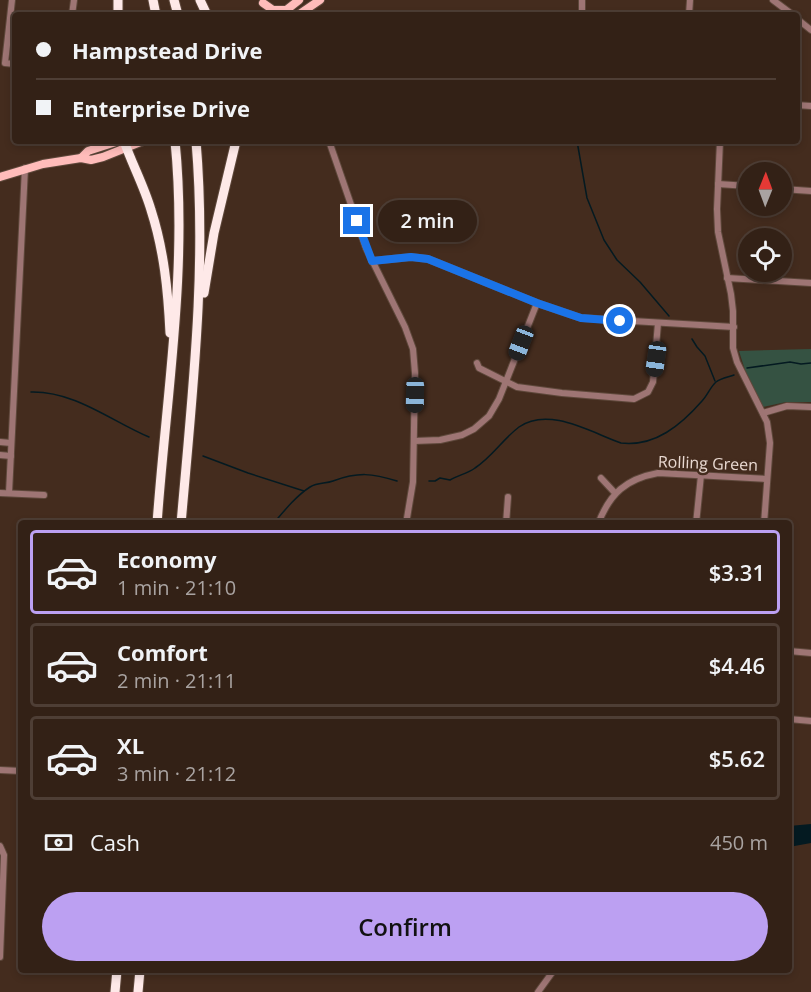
<!DOCTYPE html>
<meta charset="utf-8">
<style>
body{margin:0;font-family:"Open Sans",sans-serif;background:#3b291f;color:#f1f3f6;height:100vh;display:flex;flex-direction:column;font-size:22px;white-space:nowrap}
*{box-sizing:border-box;margin:0}
p{font-size:20px;color:#a9a3a1}
.icon{flex:none;width:33px;height:33px;fill:none;stroke:currentColor;stroke-width:2;stroke-linecap:round;stroke-linejoin:round}
.map{position:relative;flex:1;overflow:hidden}
.details{position:absolute;left:18px;top:520px;width:774px;height:453px;display:flex;flex-direction:column;background:#332116;border-radius:6px;box-shadow:0 3px 9px #0003,0 0 0 2px #4e3e35}
.details>*{flex:none}
.banner{position:absolute;left:12px;top:12px;width:788px;height:132px;border-radius:6px;box-shadow:0 3px 9px #0003,0 0 0 2px #4e3e35;display:grid;align-content:center;height:132px;padding:0 24px;background:#332116}
.needle{width:39px;rotate:1deg}
.buttons{position:absolute;left:738px;top:162px;display:grid;gap:12px}
.buttons a{display:grid;place-items:center;width:54px;height:54px;border-radius:50%;background:#332116;box-shadow:0 3px 9px #0003,0 0 0 2px #4e3e35;font-size:30px}
.end{position:absolute;width:27px;height:27px;margin:-14px;border:8px solid #1a73e8;background:#fff;box-shadow:0 0 0 3px #fff}
.from{border-radius:50%}
.bubble{position:absolute;height:42px;border-radius:21px;background:#332116;box-shadow:0 3px 9px #0003,0 0 0 2px #4e3e35;font-size:20px;font-weight:600;line-height:42px;text-align:center}
.car{position:absolute;width:18px;height:36px;margin:-18px -9px;border-radius:8px;box-shadow:0 0 4px 2px #0007;background:linear-gradient(#222 24%,#8ab4d8 0 40%,#222 0 76%,#8ab4d8 0 86%,#222 0)}
.banner b{display:flex;align-items:center;gap:21px;height:57px;font-size:22px}
.banner b+b{border-top:2px solid #4e3e35}
.banner i{width:15px;height:15px;background:#f1f3f6}
ul{padding:10px 0 0;list-style:none}
li{display:flex;align-items:center;gap:18px;height:84px;margin:0 12px 9px;padding:0 12px;border:3px solid #4e3e35;border-radius:6px}
li div{flex:1}
li b{display:block;font-size:22px}
li em{font-style:normal;font-weight:600}
li.current{border-color:#bca0f2}
li>.icon{width:54px;height:54px;stroke-width:1.5}
.pay{display:flex;align-items:center;gap:15px;height:66px;padding:0 24px;font-size:22px}
.pay p{margin-inline-start:auto}
.button{display:flex;gap:12px;margin-top:auto;padding:12px 24px}
.button a{flex:1;height:69px;border-radius:36px;background:#bca0f2;color:#111;font-size:24px;font-weight:600;line-height:69px;text-align:center}
.map>svg:first-child{display:block}
</style>
<div class="map">
<svg width="811" height="992" viewBox="0 0 811 992">
<rect width="100%" height="100%" fill="#442c1e"/>
<!-- green -->
<path fill="#355242" d="M811 349V402H786L763 407 745 370 739 351Z"/>
<!-- water -->
<path fill="#041a21" d="M811 824V843L789 847V826Z"/>
<g fill="none" stroke-linecap="round" stroke-linejoin="round">
<!-- stream -->
<g stroke="#041a21" stroke-width="1.5">
<path d="M577 141 587 198 604 240 617 260 640 282 669 316"/>
<path d="M692 339 697 347 705 356 715 381"/>
<path d="M747 368 790 362 801 364 811 363"/>
<path d="M31 392C75 391 111 421 149 437"/>
<path d="M203 456 248 473 304 491"/>
<path d="M429 481H435L440 478 450 480C458 475 467 474 475 468 492 457 503 439 519 427 549 406 592 433 621 443 655 447 681 425 702 401 707 396 711 386 716 382 721 378 729 377 734 375"/>
<path d="M273 524C284 511 296 496 310 487 318 482 325 484 333 481 358 472 372 473 397 481"/>
</g>
<defs>
<g id="minor">
<path d="M12 0 5 63 15 64"/>
<path d="M773 0 793 15"/>
<path d="M72 15 74 0"/>
<path d="M582 15V0"/>
<path d="M689 15 690 0"/>
<path d="M796 18 811 30"/>
<path d="M796 105 811 106"/>
<path d="M329 141 366 248 405 327 413 349 415 373 413 482 406 524"/>
<path d="M720 141 717 209 718 232 731 294 733 311V348L737 362 767 422 770 443 764 524"/>
<path d="M718 184 748 186"/>
<path d="M782 189 811 191"/>
<path d="M372 261 411 257 428 259 537 303 581 318 734 327"/>
<path d="M727 278 811 283"/>
<path d="M477 363 479 368 517 387 562 393 634 399 648 392 653 382 658 323"/>
<path d="M763 413 787 406 811 407"/>
<path d="M414 441 440 440 462 435 474 429 489 416 499 399 537 303"/>
<path d="M0 442 11 443"/>
<path d="M0 455 11 456"/>
<path d="M601 478 615 493"/>
<path d="M0 493 44 495"/>
<path d="M9 493 25 168"/>
<path d="M506 524 508 497"/>
<path d="M598 524C610 493 626 479 658 473L767 479"/>
<path d="M696 524 701 475"/>
<path d="M789 651 811 653"/>
<path d="M789 719 811 721"/>
<path d="M0 770 21 771"/>
<path d="M0 846 4 855 0 957"/>
<path d="M538 992 554 970"/>
</g>
<g id="major">
<path d="M263 3 273 10H285"/>
<path d="M280 15 299 0"/>
<path d="M298 15 320 0"/>
<path d="M81 158 88 151 119 141"/>
<path d="M0 177 43 164 81 158 91 160 103 157 143 141"/>
</g>
<g id="highway">
<path d="M153 0 156 15"/>
<path d="M174 0 178 15"/>
<path d="M200 0 207 15"/>
<path d="M118 15V0"/>
<path d="M124 141C132 164 144 186 151 210 164 250 168 291 170 333"/>
<path d="M204 293 214 233 236 141"/>
<path d="M157 524C166 396 188 269 175 141"/>
<path d="M181 524C192 396 207 269 196 141"/>
<path d="M115 992 117 970"/>
<path d="M138 992 140 970"/>
</g>
</defs>
<!-- minor casing -->
<use href="#minor" stroke="#5e483b" stroke-width="8"/>
<!-- major casing -->
<use href="#major" stroke="#5e483b" stroke-width="10"/>
<!-- highway casing -->
<use href="#highway" stroke="#5e483b" stroke-width="11"/>
<!-- minor -->
<use href="#minor" stroke="#9e7574" stroke-width="6"/>
<!-- major -->
<use href="#major" stroke="#ffbcba" stroke-width="8"/>
<!-- highway -->
<use href="#highway" stroke="#fee9e8" stroke-width="9"/>
</g>
<g fill="none" stroke-linecap="round" stroke-linejoin="round">
<!-- route -->
<path stroke="#1a73e8" stroke-width="8" d="M357 221 372 261 411 257 428 259 537 303 581 318 620 321"/>
</g>
<g text-anchor="middle" stroke-width="5" stroke-linejoin="round" paint-order="stroke">
<!-- street labels -->
<g font-size="16" fill="#e9d9d1" stroke="#442c1e">
<text transform="translate(708 463) rotate(2)" y="6">Rolling Green</text>
</g>
</g>
</svg>
<div class="buttons">
<a><svg class="needle" viewBox="-14 -14 28 28"><path d="M0-13l5 13h-10z" fill="#e53935"/><path d="M0 13l5-13h-10z" fill="#a9a3a1"/></svg></a>
<a><svg class="icon" aria-label="locate" viewBox="0 0 24 24"><circle cx="12" cy="12" r="6"/><path d="M12 2v4M12 18v4M2 12h4M18 12h4"/></svg></a>
</div>
<i class="end from" style="left:620px;top:321px"></i>
<i class="end" style="left:357px;top:221px"></i>
<div class="bubble" style="left:378px;top:200px;width:99px">2 min</div>
<i class="car" style="left:521px;top:343px;rotate:201deg"></i>
<i class="car" style="left:656px;top:359px;rotate:188deg"></i>
<i class="car" style="left:415px;top:395px;rotate:181deg"></i>
<div class="banner">
<b><i class="from"></i>Hampstead Drive</b>
<b><i></i>Enterprise Drive</b>
</div>
<section class="details">
<ul>
<li class="current"><svg class="icon" aria-label="car" viewBox="0 0 24 24"><path d="M5 17H2v-5l4-1 3-4h7l3 4 3 1v5h-3M9 17h6M6 11h13"/><circle cx="7" cy="17" r="2"/><circle cx="17" cy="17" r="2"/></svg><div><b>Economy</b><p>1 min · 21:10</p></div><em>$3.31</em></li>
<li><svg class="icon" aria-label="car" viewBox="0 0 24 24"><path d="M5 17H2v-5l4-1 3-4h7l3 4 3 1v5h-3M9 17h6M6 11h13"/><circle cx="7" cy="17" r="2"/><circle cx="17" cy="17" r="2"/></svg><div><b>Comfort</b><p>2 min · 21:11</p></div><em>$4.46</em></li>
<li><svg class="icon" aria-label="car" viewBox="0 0 24 24"><path d="M5 17H2v-5l4-1 3-4h7l3 4 3 1v5h-3M9 17h6M6 11h13"/><circle cx="7" cy="17" r="2"/><circle cx="17" cy="17" r="2"/></svg><div><b>XL</b><p>3 min · 21:12</p></div><em>$5.62</em></li>
</ul>
<div class="pay"><svg class="icon" aria-label="cash" viewBox="0 0 24 24"><path d="M3 7h18v10H3z"/><circle cx="12" cy="12" r="2"/></svg>Cash<p>450 m</p></div>
<div class="button"><a>Confirm</a></div>
</section>
</div>
